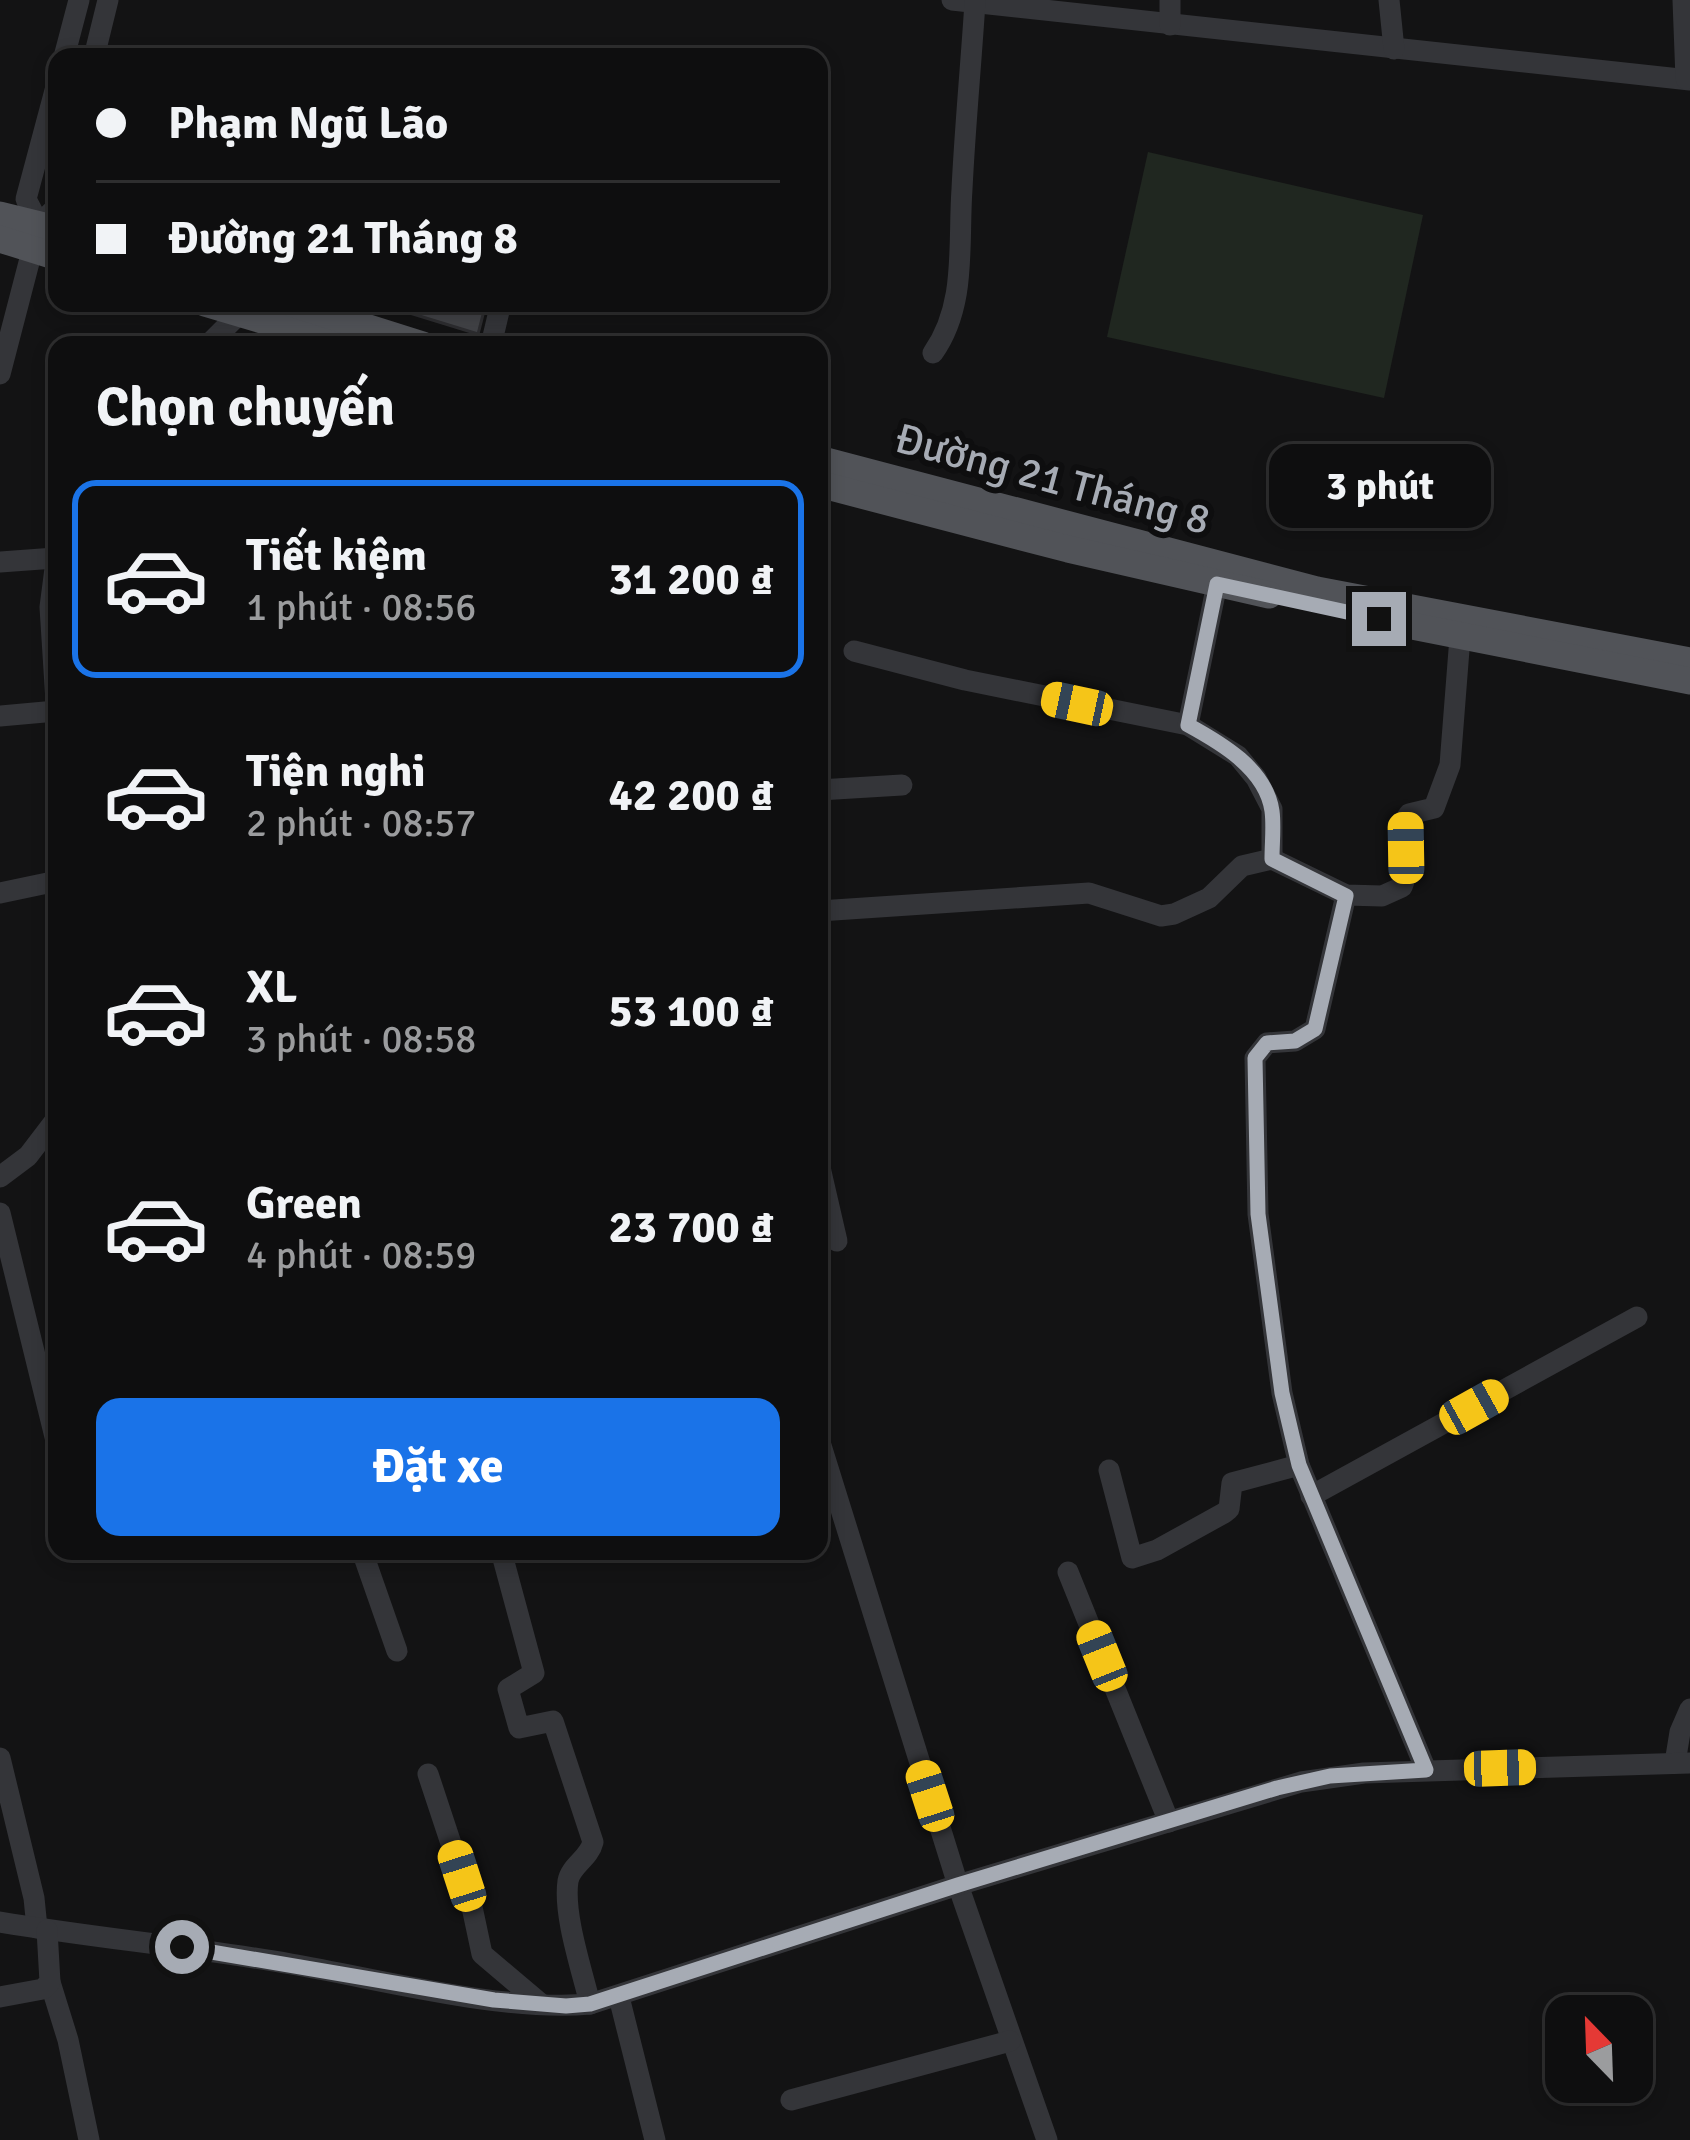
<!DOCTYPE html>
<html lang="vi">
<meta charset="utf-8">
<style>
body{margin:0;font-family:Signika,sans-serif;background:#171718;color:#f1f3f6;height:100vh;display:flex;flex-direction:column;font-size:45px;white-space:nowrap}
*{box-sizing:border-box;margin:0}
p{font-size:39px;color:#9b9c9e}
.icon{flex:none;width:66px;height:66px;fill:none;stroke:currentColor;stroke-width:2;stroke-linecap:round;stroke-linejoin:round}
.map{position:relative;flex:1;overflow:hidden}
.sheet{position:absolute;left:48px;top:336px;width:780px;height:1224px;display:flex;flex-direction:column;background:#0e0e0f;border-radius:24px;box-shadow:0 6px 18px #0003,0 0 0 3px #2e2e2f}
.sheet>*{flex:none}
.top-card{position:absolute;left:48px;top:48px;width:780px;height:264px;border-radius:24px;box-shadow:0 6px 18px #0003,0 0 0 3px #2e2e2f;display:grid;align-content:center;height:264px;padding:0 48px;background:#0e0e0f}
.needle{width:78px;rotate:337deg}
.fabs{position:absolute;left:1545px;top:1995px;display:grid;gap:24px}
.fabs a{display:grid;place-items:center;width:108px;height:108px;border-radius:24px;background:#0e0e0f;box-shadow:0 6px 18px #0003,0 0 0 3px #2e2e2f;font-size:60px}
.end{position:absolute;width:54px;height:54px;margin:-27px;border:15px solid #a6abb4;background:#111;box-shadow:0 0 0 6px #111}
.from{border-radius:50%}
.bubble{position:absolute;height:84px;border-radius:24px;background:#0e0e0f;box-shadow:0 6px 18px #0003,0 0 0 3px #2e2e2f;font-size:39px;font-weight:700;line-height:84px;text-align:center}
.car{position:absolute;width:36px;height:72px;margin:-36px -18px;border-radius:15px;box-shadow:0 0 9px 3px #0007;background:linear-gradient(#f5c518 24%,#345 0 40%,#f5c518 0 76%,#345 0 86%,#f5c518 0)}
.top-card b{display:flex;align-items:center;gap:42px;height:114px;font-size:45px}
.top-card b+b{border-top:3px solid #2e2e2f}
.top-card i{width:30px;height:30px;background:#f1f3f6}
ul{padding:0;list-style:none}
li{display:flex;align-items:center;gap:36px;height:198px;margin:0 24px 18px;padding:0 24px;border:6px solid transparent;border-radius:24px}
li div{flex:1}
li b{display:block;font-size:45px}
li em{font-style:normal;font-weight:700}
li.selected{border-color:#1a73e8}
li>.icon{width:108px;height:108px;stroke-width:1.5}
h2{padding:0 48px;font-size:54px;line-height:144px}
.primary-button{display:flex;gap:24px;margin-top:auto;padding:24px 48px}
.primary-button a{flex:1;height:138px;border-radius:24px;background:#1a73e8;color:#fff;font-size:48px;font-weight:700;line-height:138px;text-align:center}
.map>svg:first-child{display:block}
</style>
<div class="map">
<svg width="1690" height="2140" viewBox="0 0 1690 2140">
<rect width="100%" height="100%" fill="#131314"/>
<!-- green -->
<path fill="#202720" d="M1148 152 1423 215 1384 398 1107 337Z"/>
<!-- building -->
<path fill="#424347" stroke="#2d2d30" stroke-width="3" d="M391 303H486L478 334 390 307Z"/>
<g fill="none" stroke-linecap="round" stroke-linejoin="round">
<!-- minor -->
<g stroke="#343539" stroke-width="21">
<path d="M952 0 1690 80"/>
<path d="M1170 0V25"/>
<path d="M1389 0 1394 49"/>
<path d="M1683 0 1686 79"/>
<path d="M64 57 79 0"/>
<path d="M94 57 108 0"/>
<path d="M39 224 26 199 57 83"/>
<path d="M208 345 239 314"/>
<path d="M491 345 501 303"/>
<path d="M933 353C967 305 958 245 962 189 965 127 971 65 975 2"/>
<path d="M0 374 39 224 57 207"/>
<path d="M57 553 50 607 57 717"/>
<path d="M0 562 55 558"/>
<path d="M854 651 965 680 1188 725 1238 756 1256 778 1272 809V859"/>
<path d="M0 716 56 711"/>
<path d="M1188 725 1217 584"/>
<path d="M819 886V790L902 785"/>
<path d="M0 893 57 881"/>
<path d="M1346 895 1315 1029 1295 1041 1267 1043 1255 1058 1258 1214 1282 1393 1299 1465 1426 1770"/>
<path d="M819 911 1089 893 1161 916 1174 914 1209 898 1242 866 1272 859 1346 895 1382 896 1402 887 1406 876 1405 820 1409 814 1434 808 1450 765 1460 637"/>
<path d="M819 1163 837 1241"/>
<path d="M0 1177 28 1156 57 1118"/>
<path d="M0 1213 57 1445"/>
<path d="M819 1439 958 1885 1047 2140"/>
<path d="M1109 1470 1132 1558 1157 1550 1224 1513 1229 1509 1232 1483 1299 1465"/>
<path d="M1311 1496 1637 1317"/>
<path d="M362 1551 397 1651"/>
<path d="M501 1551 534 1673 508 1689 519 1728 553 1721 593 1842C589 1859 571 1865 568 1881 563 1915 582 1970 590 2004"/>
<path d="M1068 1572 1169 1822"/>
<path d="M0 1758 34 1898 37 1928"/>
<path d="M1675 1763 1680 1732 1690 1709"/>
<path d="M428 1774 472 1907 482 1954 540 2003"/>
<path d="M0 1922C97 1938 194 1947 291 1964 380 1979 502 2012 590 2004L958 1885 1301 1782 1364 1773 1690 1763"/>
<path d="M50 1982 68 2040 89 2140"/>
<path d="M0 1997 43 1989 50 1982 47 1930"/>
<path d="M619 1997 655 2140"/>
<path d="M791 2100 1010 2041"/>
</g>
<!-- major -->
<g stroke="#515358" stroke-width="27">
<path d="M0 215 57 229"/>
<path d="M0 239 57 257"/>
<path d="M205 303 346 345"/>
<path d="M290 303 423 345"/>
<path d="M819 459 1317 590 1690 661"/>
<path d="M819 484 1068 549 1269 595"/>
<path d="M1412 626 1690 681"/>
</g>
</g>
<g fill="none" stroke-linecap="round" stroke-linejoin="round">
<!-- route -->
<path stroke="#a6abb4" stroke-width="15" d="M182 1947 494 2000 566 2006 590 2004 958 1885 1277 1788 1330 1776 1426 1770 1299 1465 1282 1393 1258 1214 1255 1058 1267 1043 1295 1041 1315 1029 1346 896 1272 859C1272 843 1274 826 1272 811 1266 769 1221 743 1188 725L1217 584 1379 619"/>
</g>
<g text-anchor="middle" stroke-width="12" stroke-linejoin="round" paint-order="stroke">
<!-- street labels -->
<g font-size="42" fill="#a6abb4" stroke="#0e0e0f">
<text transform="translate(1053 478) rotate(15)" y="15">Đường 21 Tháng 8</text>
</g>
</g>
</svg>
<div class="fabs">
<a><svg class="needle" viewBox="-14 -14 28 28"><path d="M0-13l5 13h-10z" fill="#e53935"/><path d="M0 13l5-13h-10z" fill="#9b9c9e"/></svg></a>
</div>
<i class="end from" style="left:182px;top:1947px"></i>
<i class="end" style="left:1379px;top:619px"></i>
<div class="bubble" style="left:1269px;top:444px;width:222px">3 phút</div>
<i class="car" style="left:1077px;top:704px;rotate:282deg"></i>
<i class="car" style="left:1406px;top:848px;rotate:359deg"></i>
<i class="car" style="left:1474px;top:1407px;rotate:61deg"></i>
<i class="car" style="left:1102px;top:1656px;rotate:338deg"></i>
<i class="car" style="left:1500px;top:1768px;rotate:88deg"></i>
<i class="car" style="left:930px;top:1796px;rotate:342deg"></i>
<i class="car" style="left:462px;top:1876px;rotate:342deg"></i>
<div class="top-card">
<b><i class="from"></i>Phạm Ngũ Lão</b>
<b><i></i>Đường 21 Tháng 8</b>
</div>
<section class="sheet">
<h2>Chọn chuyến</h2>
<ul>
<li class="selected"><svg class="icon" aria-label="car" viewBox="0 0 24 24"><path d="M5 17H2v-5l4-1 3-4h7l3 4 3 1v5h-3M9 17h6M6 11h13"/><circle cx="7" cy="17" r="2"/><circle cx="17" cy="17" r="2"/></svg><div><b>Tiết kiệm</b><p>1 phút · 08:56</p></div><em>31 200 ₫</em></li>
<li><svg class="icon" aria-label="car" viewBox="0 0 24 24"><path d="M5 17H2v-5l4-1 3-4h7l3 4 3 1v5h-3M9 17h6M6 11h13"/><circle cx="7" cy="17" r="2"/><circle cx="17" cy="17" r="2"/></svg><div><b>Tiện nghi</b><p>2 phút · 08:57</p></div><em>42 200 ₫</em></li>
<li><svg class="icon" aria-label="car" viewBox="0 0 24 24"><path d="M5 17H2v-5l4-1 3-4h7l3 4 3 1v5h-3M9 17h6M6 11h13"/><circle cx="7" cy="17" r="2"/><circle cx="17" cy="17" r="2"/></svg><div><b>XL</b><p>3 phút · 08:58</p></div><em>53 100 ₫</em></li>
<li><svg class="icon" aria-label="car" viewBox="0 0 24 24"><path d="M5 17H2v-5l4-1 3-4h7l3 4 3 1v5h-3M9 17h6M6 11h13"/><circle cx="7" cy="17" r="2"/><circle cx="17" cy="17" r="2"/></svg><div><b>Green</b><p>4 phút · 08:59</p></div><em>23 700 ₫</em></li>
</ul>
<div class="primary-button"><a>Đặt xe</a></div>
</section>
</div>
